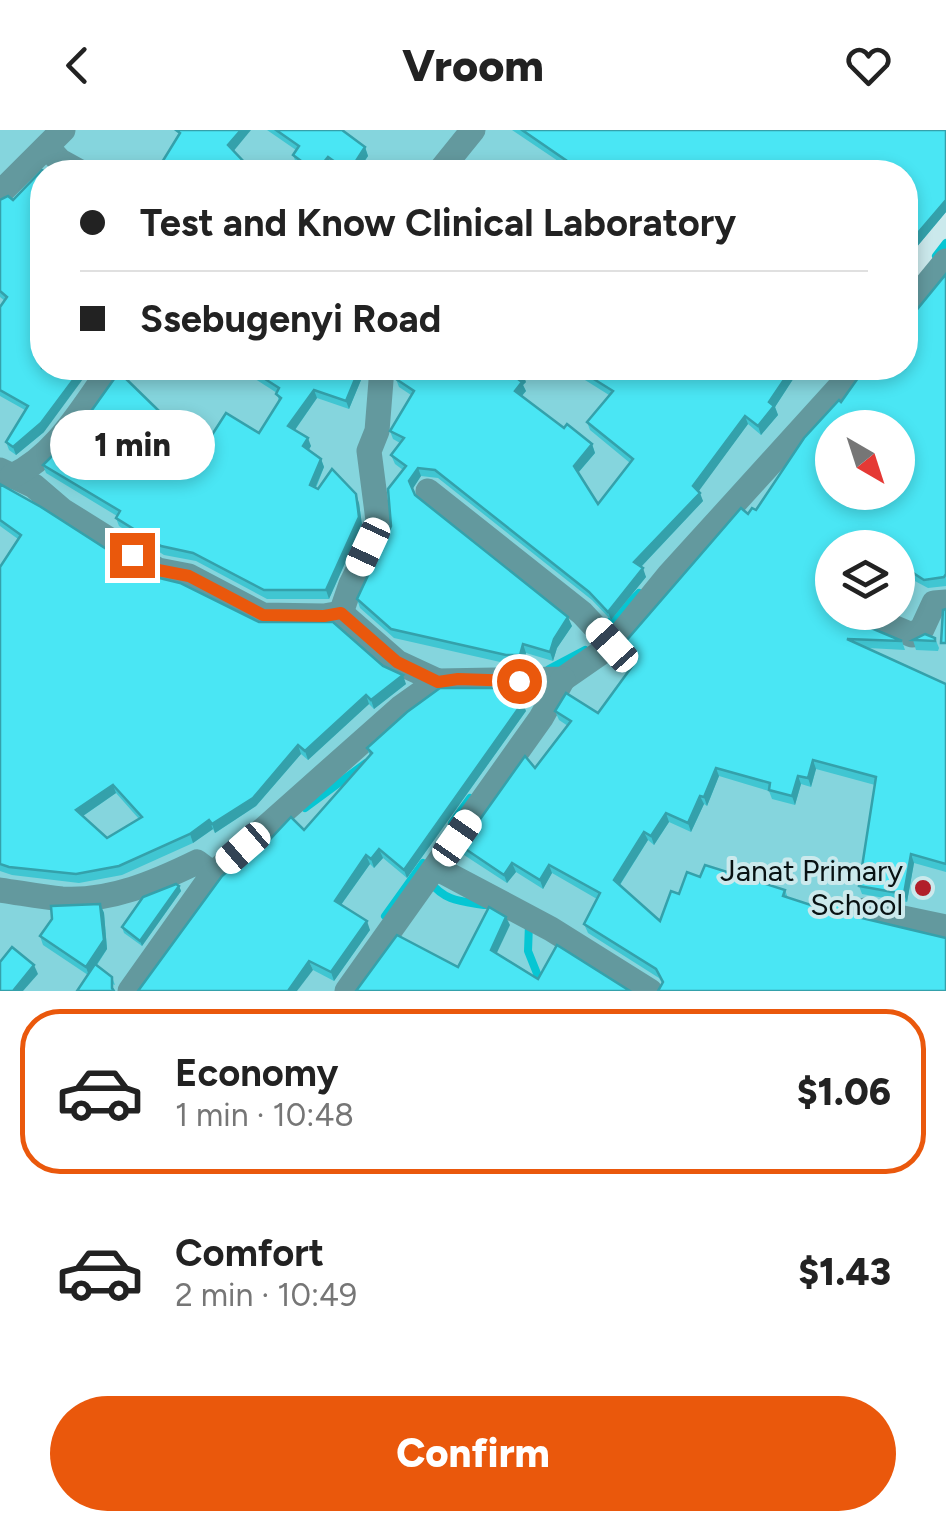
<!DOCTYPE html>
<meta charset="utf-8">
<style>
body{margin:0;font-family:Figtree,sans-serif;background:#f2f2f2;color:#222;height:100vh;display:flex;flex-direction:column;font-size:38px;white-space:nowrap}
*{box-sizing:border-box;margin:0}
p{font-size:32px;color:#767676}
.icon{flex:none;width:55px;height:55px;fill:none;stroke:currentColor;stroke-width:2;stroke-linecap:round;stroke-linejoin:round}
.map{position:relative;height:861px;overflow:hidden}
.panel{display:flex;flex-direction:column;background:#fff;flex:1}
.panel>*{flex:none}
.guide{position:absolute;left:30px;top:30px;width:888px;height:220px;border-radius:40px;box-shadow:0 5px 15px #0003;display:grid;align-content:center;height:220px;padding:0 50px;background:#fff}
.needle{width:65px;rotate:141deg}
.fabs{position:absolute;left:815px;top:280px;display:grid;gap:20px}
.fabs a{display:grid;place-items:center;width:100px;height:100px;border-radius:50%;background:#fff;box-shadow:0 5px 15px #0003;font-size:50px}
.end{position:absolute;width:45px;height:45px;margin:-22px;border:12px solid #ea580c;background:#fff;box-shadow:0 0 0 5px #fff}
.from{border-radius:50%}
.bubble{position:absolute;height:70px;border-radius:35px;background:#fff;box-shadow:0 5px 15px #0003;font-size:32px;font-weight:800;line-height:70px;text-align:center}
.car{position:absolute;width:30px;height:60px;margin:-30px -15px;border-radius:12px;box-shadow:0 0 8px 2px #0007;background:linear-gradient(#fff 24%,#345 0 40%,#fff 0 76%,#345 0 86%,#fff 0)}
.guide b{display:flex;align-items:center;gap:35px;height:95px;font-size:38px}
.guide b+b{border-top:2px solid #e0e0e0}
.guide i{width:25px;height:25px;background:#222}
ul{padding:18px 0 0;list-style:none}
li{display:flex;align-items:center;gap:30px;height:165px;margin:0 20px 15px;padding:0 30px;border:5px solid transparent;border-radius:40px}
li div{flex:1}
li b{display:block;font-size:38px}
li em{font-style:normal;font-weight:800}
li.current{border-color:#ea580c}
li>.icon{width:90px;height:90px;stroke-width:1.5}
.primary-button{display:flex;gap:20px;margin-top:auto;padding:20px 50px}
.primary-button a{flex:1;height:115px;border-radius:60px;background:#ea580c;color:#fff;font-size:40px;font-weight:800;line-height:115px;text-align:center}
header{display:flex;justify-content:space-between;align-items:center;height:130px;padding:0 50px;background:#fff;font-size:45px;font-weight:800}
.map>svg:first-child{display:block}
</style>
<header><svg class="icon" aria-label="back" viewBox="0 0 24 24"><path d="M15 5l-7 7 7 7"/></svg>Vroom<svg class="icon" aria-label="heart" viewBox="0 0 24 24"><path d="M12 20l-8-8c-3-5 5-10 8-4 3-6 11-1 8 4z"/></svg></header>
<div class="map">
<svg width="946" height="861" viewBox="0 0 946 861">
<rect width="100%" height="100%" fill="#cbe9ec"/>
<!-- green -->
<path fill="#85d5dd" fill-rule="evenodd" d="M0 0H536L594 42H42V238H860L946 277V861H0ZM832 298H898V362H832ZM832 418H898V482H832Z"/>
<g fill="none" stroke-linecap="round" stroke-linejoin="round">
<!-- stream -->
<g stroke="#06c6d3" stroke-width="8">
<path d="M936 126 946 113"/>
<path d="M610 492 639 463"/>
<path d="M549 539 585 520"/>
<path d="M305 678 366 633"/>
<path d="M452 693 470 668"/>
<path d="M430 752C445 771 460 771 484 775"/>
<path d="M385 786 423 733"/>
<path d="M529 794 528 821 544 861"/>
</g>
<!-- street -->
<g stroke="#63999e" stroke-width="25">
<path d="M47 17 60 31 80 42"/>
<path d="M439 42 473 0"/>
<path d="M0 63 63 0"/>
<path d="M905 181 946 131"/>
<path d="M0 340 34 356 62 380 158 440 189 446 263 485 324 486 341 483 397 532 438 551"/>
<path d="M12 346C57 325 83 276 111 238"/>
<path d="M428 361 582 483 612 515"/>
<path d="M341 483 351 454 379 398 369 321 377 301 382 238"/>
<path d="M862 484 912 505 922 499 934 473 946 472"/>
<path d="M436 738 551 799 650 861"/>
<path d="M0 760C21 763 42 767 62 769 110 772 156 752 197 732L213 744 400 578 438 551 563 549 612 515 669 445 857 238"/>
<path d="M865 780 946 797"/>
<path d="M130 861 213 744"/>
<path d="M347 861 541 588 563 549"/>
</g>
</g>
<!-- wall -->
<g fill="#40c6d2" fill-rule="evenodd">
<path d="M267 0H342L365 17 368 26 357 42H341L331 35 325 42H308L296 33 293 25 296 20Z"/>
<path d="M512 0H946V82L905 131V42L564 35Z"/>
<path d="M0 70 44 302 16 325 9 320 6 312 25 280 0 266V177L5 171 0 167Z"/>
<path d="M946 144V456L928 458 913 450 902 483 898 481V418H832V482L902 511 905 520 868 518 946 554V742L914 733 907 772 862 764 859 756 875 655 816 639 811 657 801 654 795 675 772 669 769 661 719 646 707 676 704 674 691 702 669 692 654 715 648 710 620 755 660 791 679 764 700 747 785 760 788 768 826 780 858 787 662 853 659 848 588 803 584 794 597 769 552 743 543 759 516 742 507 753 464 725 461 716 535 638 568 596 559 590 555 581 598 583 633 535 622 527 619 519 748 384 756 380 841 272Z"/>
<path d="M184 238H204L198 246Z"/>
<path d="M238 238H360L358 243 361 250 349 279 317 268 295 300 311 316 308 320 321 329 324 337 316 358 359 373 362 395 329 469H267L196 431 164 425 119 396 116 388 117 386 46 343 43 335 201 322 259 303 279 272 277 263Z"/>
<path d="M569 238H806L802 243 799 240 775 277 778 285 761 305 748 294 698 361 703 371 641 437 646 447 611 490 592 470 438 348 421 346 412 359 415 365 572 496 557 518 553 531 526 523 523 533 509 534 394 508 360 478 357 469 391 396 403 340 395 334 391 325 400 313 393 309 390 301 411 265 399 257 396 249 526 252 523 255 526 261 522 266 564 298 592 314 595 323 578 343 598 374 630 333 590 300 587 292 609 265 577 245Z"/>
<path d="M0 354 147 445 406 554 374 579 369 574 308 630 301 624 256 676 215 703 213 699 193 713 122 745 79 753 12 745 0 741V437L18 409 0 396ZM116 663 139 689 107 708 83 686Z"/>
<path d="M935 508 939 518 938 521 916 520 913 510Z"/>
<path d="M526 581 407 748 383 728 374 738 370 734 341 775 370 800 334 851 313 840 258 722 304 700 370 626 367 618Z"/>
<path d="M179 756 181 761 142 816 124 803 122 797Z"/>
<path d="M100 774 104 783 107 819 97 835 112 847 115 855 88 845 43 815 40 806Z"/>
</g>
<!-- shaded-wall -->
<g fill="#34a1ab">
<path d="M241 0H251L232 23 228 15Z"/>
<path d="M365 17 368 26 357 42H349Z"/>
<path d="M328 27 331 35 325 42H316Z"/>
<path d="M245 33 248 42H235Z"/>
<path d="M946 70V82L905 131V118Z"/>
<path d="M82 238H91L44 302 16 325 13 317Z"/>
<path d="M195 238H204L198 246Z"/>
<path d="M354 238H360L358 243 361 250 349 279 346 271Z"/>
<path d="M792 238H798L799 240 775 277 778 285 761 305 758 296 769 272Z"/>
<path d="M523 243 526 252 523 255 526 261 518 270 515 261 518 249Z"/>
<path d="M314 260 317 268 292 304 288 296Z"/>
<path d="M745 286 748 294 696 365 693 356Z"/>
<path d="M308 308 311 316 306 325 303 316Z"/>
<path d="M592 314 595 323 577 344 574 336Z"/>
<path d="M321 329 324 337 313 363 310 355Z"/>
<path d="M418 338 421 346 412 360 409 351Z"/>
<path d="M700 363 703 371 638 440 634 432Z"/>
<path d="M356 364 359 373 362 395 329 469 326 460Z"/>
<path d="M643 438 646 447 611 490 608 482Z"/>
<path d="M910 441 913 450 902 483 898 474Z"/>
<path d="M568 487 572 496 557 518 553 531 550 522 554 509Z"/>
<path d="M523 514 526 523 523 533 520 525Z"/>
<path d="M403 545 406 554 374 579 371 570Z"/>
<path d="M366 565 369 574 308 630 305 621Z"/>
<path d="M523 572 526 581 407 748 404 740Z"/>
<path d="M298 615 301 624 256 676 215 703 212 694Z"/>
<path d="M813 630 816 639 811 657 808 648Z"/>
<path d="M716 638 719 646 707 676 704 667Z"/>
<path d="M798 646 801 654 795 675 792 666Z"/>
<path d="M113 655 116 663 80 688 76 680Z"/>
<path d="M700 666 704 674 691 702 688 693Z"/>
<path d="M666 683 669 692 654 715 651 706Z"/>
<path d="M209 690 213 699 193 713 190 704Z"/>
<path d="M644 702 648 710 617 759 614 750Z"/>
<path d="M379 719 383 728 374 738 371 729Z"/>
<path d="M911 724 914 733 907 772 904 764Z"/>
<path d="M366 725 370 734 338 779 335 771Z"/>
<path d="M512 733 516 742 507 753 504 745Z"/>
<path d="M549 735 552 743 543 759 540 750Z"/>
<path d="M179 756 181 761 142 816 140 811Z"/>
<path d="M100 774 104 783 107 819 89 846 86 837Z"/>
<path d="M506 787 510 795 494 829 491 820Z"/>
<path d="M367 791 370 800 334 851 331 842Z"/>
<path d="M309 831 313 840 297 861H288Z"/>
<path d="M34 835 38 844 23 861H13Z"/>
</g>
<!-- building -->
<g fill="#4ae6f4" stroke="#34a1ab" stroke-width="2.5" fill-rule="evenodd">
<path d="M176 0H241L228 15 245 33 235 42H156L180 3Z"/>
<path d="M276 0H342L365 17 349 42 328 27 316 42 293 25 299 16Z"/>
<path d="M522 0H946V70L905 118V42H561L567 31Z"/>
<path d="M42 40 45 42H42V238H82L41 293 13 317 6 312 28 276 0 260V177L7 167 0 161V70L8 66 13 70Z"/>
<path d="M946 144V444L944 447 924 450 910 441 898 474V418H832V482H847L852 490 902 511 847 509 946 554V734L911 724 904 764 859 756 876 647 813 630 808 648 798 646 792 666 769 660 770 653 716 638 704 667 700 666 688 693 666 683 651 706 644 702 614 750 660 791 671 761 679 764 687 742 700 747 705 735 785 760 783 766 826 780 830 770 846 776 858 787 946 808V861H658L663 852 656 839 584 794 600 763 549 735 540 750 512 733 504 745 461 716 525 626 535 638 571 591 555 581 566 563 598 583 636 531 619 519 741 378 748 384 752 378 756 380 804 308 839 270 841 272 865 238H905V192L906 193ZM832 298H898V362H832Z"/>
<path d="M248 238H354L353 240 358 242 346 271 314 260 288 296 308 308 303 316 321 329 310 355 318 359 332 339 356 364 359 387 326 460H264L193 423 161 416 116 388 120 381 43 335 77 301 119 242 201 322 226 283 259 303 281 268 276 264 279 258Z"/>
<path d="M404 238H516L523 243 518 249 522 252 515 261 564 298 567 294 592 314 574 336 598 374 633 329 587 292 613 261 576 238H792L769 272 774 276 758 296 745 286 693 356 700 363 634 432 643 438 608 482 589 462 435 340 418 338 409 351 415 365 568 487 554 509 550 522 523 514 520 525H506L391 499 357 469 391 396 388 359 406 336 391 325 404 308 390 301 414 261 396 249Z"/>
<path d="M0 354 41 377 147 445 180 453 259 492H333L383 536 403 545 371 570 366 565 305 621 298 615 253 668 212 694 209 690 190 704 119 736 76 744 9 737 0 734V437L21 405 0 390ZM113 655 142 687 107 708 76 680Z"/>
<path d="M946 479V513H941L943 480Z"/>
<path d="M925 504 935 508V511L913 510Z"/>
<path d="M440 558H495L523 572 404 740 379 719 371 729 366 725 335 771 367 791 331 842 309 831 288 861H138L222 746 253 718 258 722 291 687 304 700 372 623 367 618 407 582Z"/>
<path d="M176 754 179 756 140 811 122 797 143 767Z"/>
<path d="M100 774 104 810 86 837 40 806 52 789 51 776Z"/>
<path d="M489 777 506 787 491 820 538 849 557 815 630 861H356L397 805 458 837Z"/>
<path d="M12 817 34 835 13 861H0V832Z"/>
<path d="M95 834 112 847V858L114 861H77Z"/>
</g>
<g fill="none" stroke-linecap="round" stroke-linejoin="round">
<!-- route -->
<path stroke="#ea580c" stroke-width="12" d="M132 425 158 440 189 446 263 485 324 486 341 483 397 532 438 552 458 549 519 551"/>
</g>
<!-- markers -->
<circle fill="#b11f2a" stroke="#cbe9ec" stroke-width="4" cx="923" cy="758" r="10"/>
<g text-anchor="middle" stroke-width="8" stroke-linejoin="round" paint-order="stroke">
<!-- poi labels -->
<g font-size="30" fill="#081213" stroke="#cbe9ec" text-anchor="end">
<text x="903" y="751">Janat Primary<tspan x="903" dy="34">School</tspan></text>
</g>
</g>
</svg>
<div class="fabs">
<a><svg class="needle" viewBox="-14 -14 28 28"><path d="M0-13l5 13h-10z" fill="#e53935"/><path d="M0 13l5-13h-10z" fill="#767676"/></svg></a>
<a><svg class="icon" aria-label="layers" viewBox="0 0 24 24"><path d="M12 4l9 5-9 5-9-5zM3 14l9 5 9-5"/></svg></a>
</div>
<i class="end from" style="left:519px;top:551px"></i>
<i class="end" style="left:132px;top:425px"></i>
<div class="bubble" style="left:50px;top:280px;width:165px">1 min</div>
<i class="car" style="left:368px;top:417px;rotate:205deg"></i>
<i class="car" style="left:612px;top:515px;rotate:318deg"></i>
<i class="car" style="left:457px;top:708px;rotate:35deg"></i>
<i class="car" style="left:243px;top:718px;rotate:229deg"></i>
<div class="guide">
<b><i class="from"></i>Test and Know Clinical Laboratory</b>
<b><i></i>Ssebugenyi Road</b>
</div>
</div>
<section class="panel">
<ul>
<li class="current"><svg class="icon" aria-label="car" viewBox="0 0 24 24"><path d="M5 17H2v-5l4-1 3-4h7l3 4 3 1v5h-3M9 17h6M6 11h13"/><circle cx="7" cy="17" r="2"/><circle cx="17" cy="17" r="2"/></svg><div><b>Economy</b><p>1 min · 10:48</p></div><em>$1.06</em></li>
<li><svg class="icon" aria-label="car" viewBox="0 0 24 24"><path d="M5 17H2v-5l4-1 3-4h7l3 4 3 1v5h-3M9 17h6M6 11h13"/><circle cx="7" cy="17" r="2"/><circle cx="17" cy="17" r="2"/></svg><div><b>Comfort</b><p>2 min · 10:49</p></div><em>$1.43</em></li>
</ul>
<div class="primary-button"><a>Confirm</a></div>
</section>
